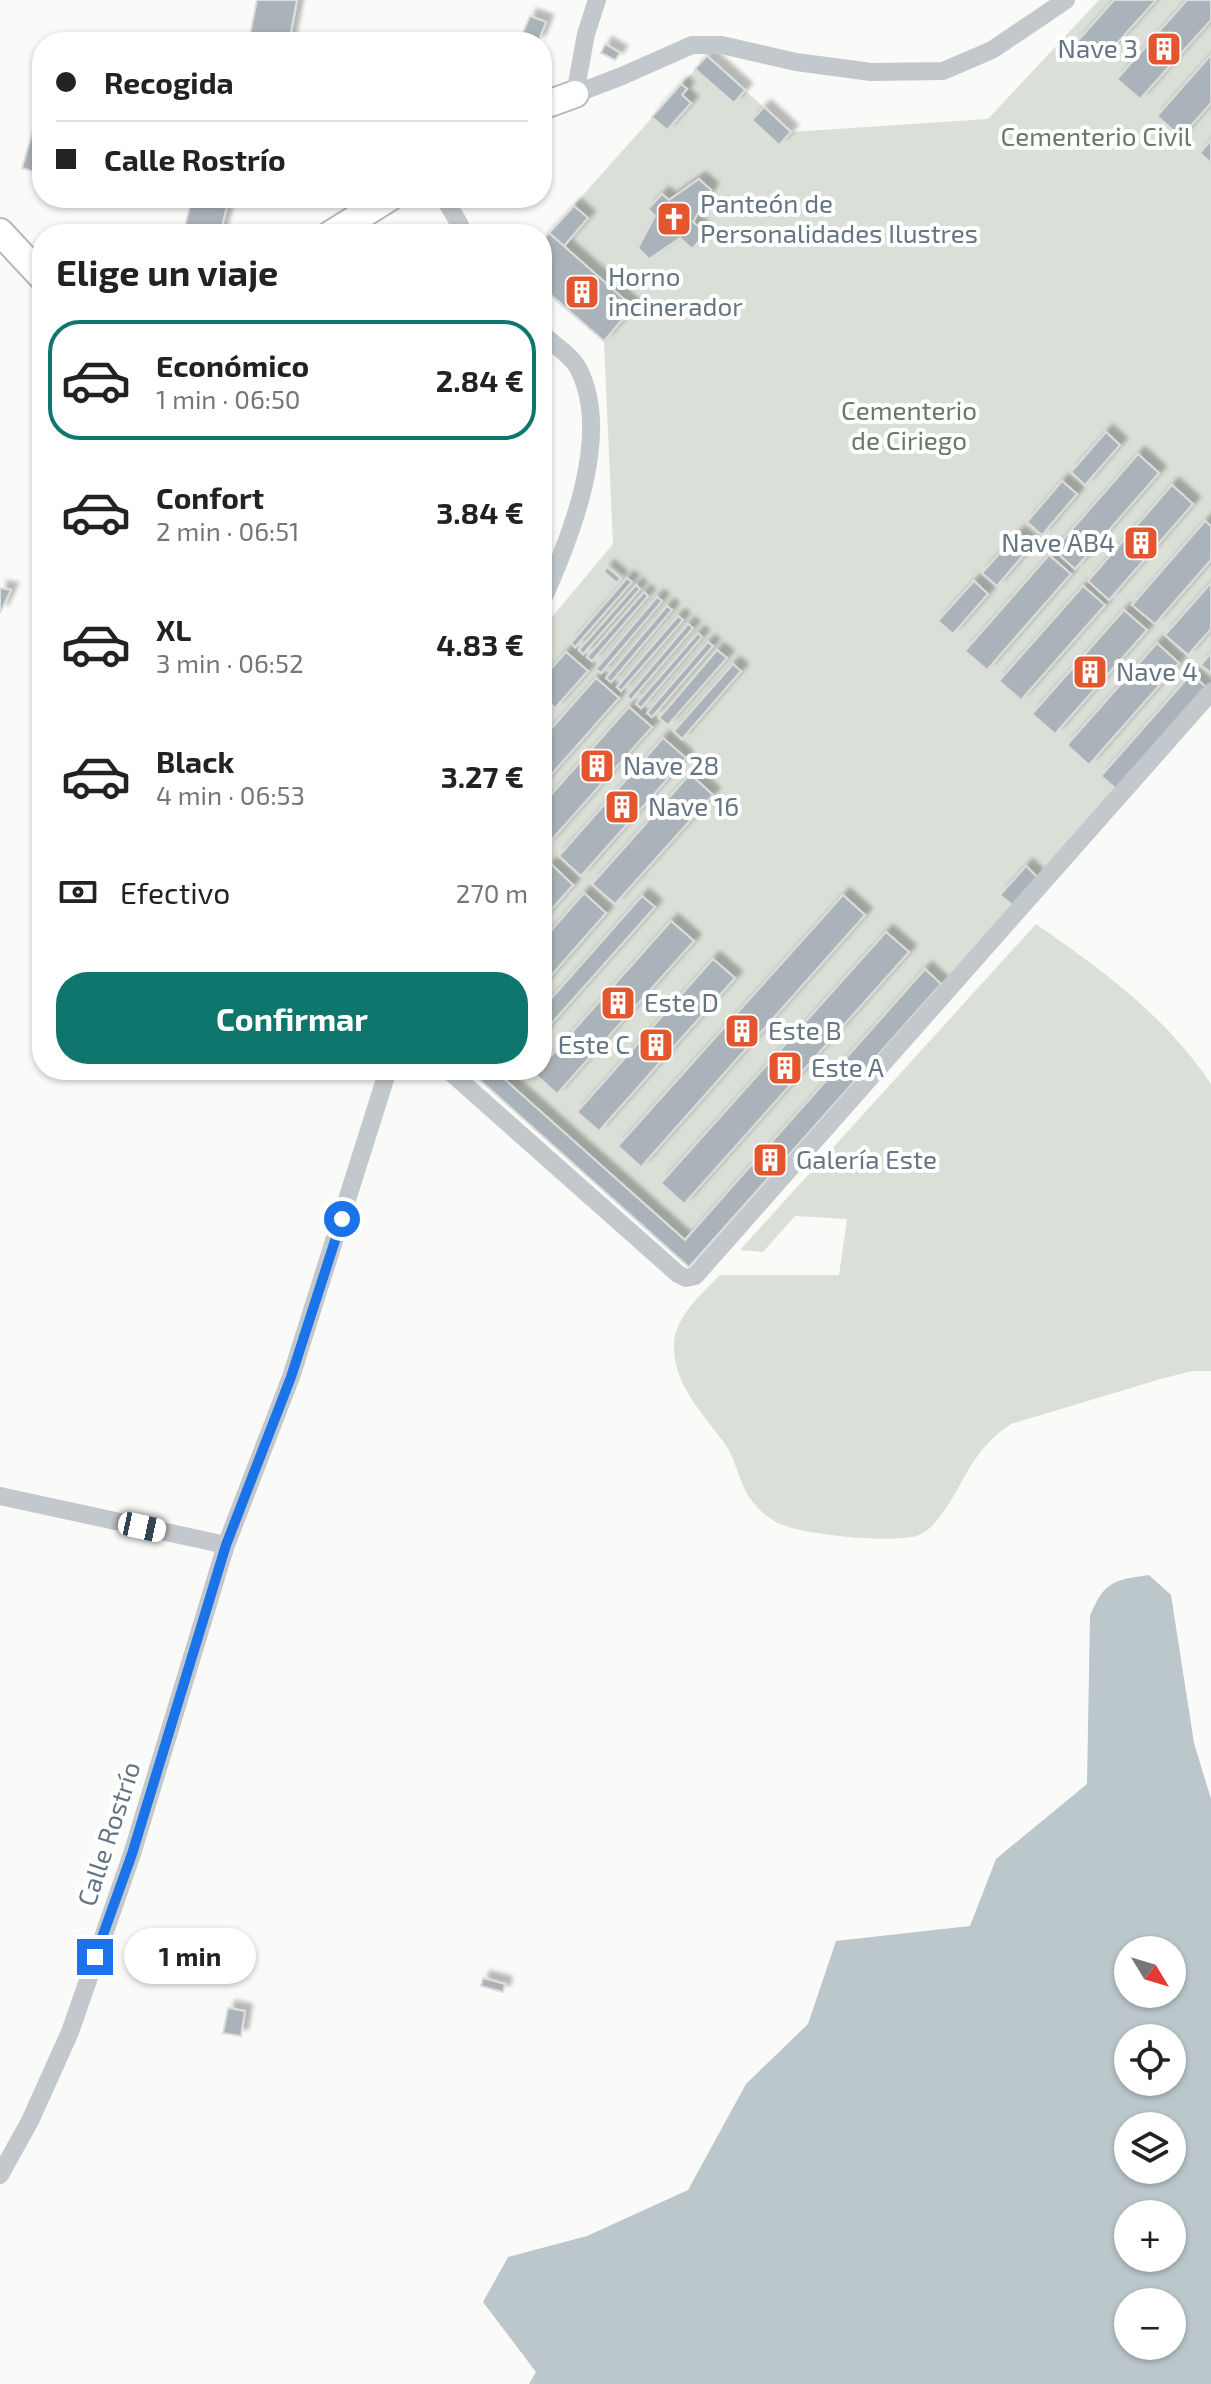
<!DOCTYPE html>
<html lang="es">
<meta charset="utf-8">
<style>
body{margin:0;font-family:"Exo 2",sans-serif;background:#f2f2f2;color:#222;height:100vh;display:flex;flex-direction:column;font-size:30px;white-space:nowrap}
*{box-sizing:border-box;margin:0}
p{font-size:26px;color:#767676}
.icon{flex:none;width:44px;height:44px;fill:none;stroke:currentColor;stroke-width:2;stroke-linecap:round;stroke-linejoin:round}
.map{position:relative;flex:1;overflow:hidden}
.sheet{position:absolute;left:32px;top:224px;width:520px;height:856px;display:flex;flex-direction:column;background:#fff;border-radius:32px;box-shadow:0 2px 6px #0004}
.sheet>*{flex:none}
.guide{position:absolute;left:32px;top:32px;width:520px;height:176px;border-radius:32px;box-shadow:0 2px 6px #0004;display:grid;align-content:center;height:176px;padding:0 24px;background:#fff}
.needle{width:52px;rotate:128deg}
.fabs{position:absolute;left:1114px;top:1936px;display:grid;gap:16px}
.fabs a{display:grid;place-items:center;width:72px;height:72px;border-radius:50%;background:#fff;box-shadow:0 2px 6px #0004;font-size:40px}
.end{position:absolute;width:36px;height:36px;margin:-18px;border:10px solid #1a73e8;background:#fff;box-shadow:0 0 0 4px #fff}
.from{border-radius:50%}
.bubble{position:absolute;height:56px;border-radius:28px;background:#fff;box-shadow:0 2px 6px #0004;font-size:26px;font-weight:700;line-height:56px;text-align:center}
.car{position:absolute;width:24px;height:48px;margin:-24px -12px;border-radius:10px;box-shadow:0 0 6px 2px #0007;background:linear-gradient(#fff 24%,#345 0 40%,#fff 0 76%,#345 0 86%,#fff 0)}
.guide b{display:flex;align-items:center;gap:28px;height:76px;font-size:30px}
.guide b+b{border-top:2px solid #e0e0e0}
.guide i{width:20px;height:20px;background:#222}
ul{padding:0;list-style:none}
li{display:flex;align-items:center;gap:24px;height:120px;margin:0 16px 12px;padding:0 8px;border:4px solid transparent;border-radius:32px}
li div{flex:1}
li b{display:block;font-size:30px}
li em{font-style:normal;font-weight:700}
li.on{border-color:#0f766e}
li>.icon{width:72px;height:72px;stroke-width:1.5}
h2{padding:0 24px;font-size:36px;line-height:96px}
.pay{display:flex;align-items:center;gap:20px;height:88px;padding:0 24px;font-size:30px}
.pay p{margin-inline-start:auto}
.cta{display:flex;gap:16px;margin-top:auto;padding:16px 24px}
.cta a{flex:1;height:92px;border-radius:32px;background:#0f766e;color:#fff;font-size:32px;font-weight:700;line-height:92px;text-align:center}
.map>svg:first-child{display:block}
</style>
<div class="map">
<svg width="1211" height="2384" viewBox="0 0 1211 2384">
<defs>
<filter id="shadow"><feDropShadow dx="7" dy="-7" stdDeviation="2" flood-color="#0004"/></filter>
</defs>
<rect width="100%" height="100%" fill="#fafaf8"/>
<!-- green -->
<g fill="#dadfd7">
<path d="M1099 0H1211V682L689 1267 469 1070H542V629L613 544 604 341 554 300 542 241 707 56 791 132 988 119Z"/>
<path d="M1036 924C1102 970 1165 1015 1211 1084V1371H1193L1164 1378 1011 1424C997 1433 986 1444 976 1458 961 1479 942 1526 919 1535 898 1544 808 1535 786 1526 773 1522 760 1512 752 1501 738 1483 737 1459 723 1441 702 1413 673 1383 674 1345 675 1316 702 1294 720 1275H839L847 1219 795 1216 763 1252 740 1250Z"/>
</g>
<!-- water -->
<path fill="#bbc7cb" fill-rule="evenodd" d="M1149 1575 1171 1595 1194 1743 1211 1799V2384H529L536 2372 483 2302 508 2257 587 2236 688 2190 746 2084 808 2024 836 1941 970 1926 996 1859 1087 1784 1090 1616C1104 1581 1114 1580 1149 1575ZM1128 1950H1172V1994H1128ZM1128 2038H1172V2082H1128ZM1128 2126H1172V2170H1128ZM1128 2214H1172V2258H1128ZM1128 2302H1172V2346H1128Z"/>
<!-- building -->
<g fill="#aab3b9" stroke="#dcdcda" stroke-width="2" filter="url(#shadow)">
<path d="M257 0H297L289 42 250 35Z"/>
<path d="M1114 0H1156L1099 63 1076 43Z"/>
<path d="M1187 0H1211V20L1140 99 1117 79Z"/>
<path d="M530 16 546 22 538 42H519Z"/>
<path d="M605 44 620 53 615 60 601 53Z"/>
<path d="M1211 55V103L1181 137 1157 116Z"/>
<path d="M707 56 745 90 734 103 695 69Z"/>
<path d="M681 84 687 89 682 95 691 103 667 130 652 117Z"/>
<path d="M42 101V174L22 168Z"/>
<path d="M764 107 791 132 779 145 752 120Z"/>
<path d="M1211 140V163L1200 153Z"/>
<path d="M699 179 711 190 693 222 706 233 692 249 680 238 649 259 638 248 655 216 648 209 662 194 669 200Z"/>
<path d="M192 198H229L220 234H183Z"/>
<path d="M574 206 588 218 564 246 549 233Z"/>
<path d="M549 233 633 307 604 341 542 287V241Z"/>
<path d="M1106 432 1120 445 1085 485 1071 472Z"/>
<path d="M1138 454 1159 473 1075 569 1054 550Z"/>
<path d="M1062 481 1077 494 1042 535 1027 522Z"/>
<path d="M1172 485 1193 504 1109 600 1088 581Z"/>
<path d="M1205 521 1211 526V560L1155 624 1132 605Z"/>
<path d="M1018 533 1032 545 997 586 982 573Z"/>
<path d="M1049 555 1071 574 987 670 965 651Z"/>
<path d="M607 567 620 578 617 583 604 572Z"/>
<path d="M627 578 632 582 575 647 571 643Z"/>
<path d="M974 581 988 594 953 634 938 621Z"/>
<path d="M1211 583V629L1188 655 1165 635Z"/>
<path d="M636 585 640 589 583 654 579 650Z"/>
<path d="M1083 586 1105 605 1021 700 999 681Z"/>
<path d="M0 588 11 590 0 613Z"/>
<path d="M644 592 648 596 592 661 587 657Z"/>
<path d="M657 597 662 601 601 673 596 669Z"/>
<path d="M667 606 672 610 611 682 606 678Z"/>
<path d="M1124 610 1147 630 1055 734 1032 714Z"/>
<path d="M678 616 683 620 621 691 617 687Z"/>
<path d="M688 624 693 628 631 700 627 696Z"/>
<path d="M698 633 702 637 641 708 636 704Z"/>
<path d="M708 642 713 646 652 717 647 713Z"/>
<path d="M1157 643 1179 663 1089 765 1067 745Z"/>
<path d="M717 650 727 658 668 725 659 718Z"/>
<path d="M566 652 588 671 555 708 542 696V679Z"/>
<path d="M1211 653V673L1201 665Z"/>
<path d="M733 664 741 671 682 739 674 731Z"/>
<path d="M1191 674 1206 687 1116 789 1101 776Z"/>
<path d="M596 678 619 698 542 785V739Z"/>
<path d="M629 707 652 727 547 845 542 840V805Z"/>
<path d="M663 738 686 758 581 876 559 856Z"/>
<path d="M690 774 713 795 615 904 592 884Z"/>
<path d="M551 864 573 885 542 920V874Z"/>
<path d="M1026 866 1037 877 1012 905 1000 895Z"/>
<path d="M584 893 606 913 542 986V941Z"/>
<path d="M843 895 865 915 641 1167 618 1146Z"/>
<path d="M642 896 655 907 542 1034V1009Z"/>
<path d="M671 921 694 941 557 1094 535 1074 542 1070V1066Z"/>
<path d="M886 932 909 952 684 1204 661 1183Z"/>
<path d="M713 959 735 978 599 1131 577 1112Z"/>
<path d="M925 969 941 984 689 1267 480 1080 489 1070H494L685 1240Z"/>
<path d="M483 1978 505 1984 503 1992 481 1986Z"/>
<path d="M228 2008 245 2011 241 2036 223 2033Z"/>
</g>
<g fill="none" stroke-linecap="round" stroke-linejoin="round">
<defs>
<g id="secondary">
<path d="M542 106 575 94"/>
<path d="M0 232 42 277"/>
<path d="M331 234 389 198"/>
</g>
</defs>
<!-- secondary casing -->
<use href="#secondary" stroke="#b3babf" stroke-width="30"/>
<!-- minor -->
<g stroke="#c3c8cc" stroke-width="18">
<path d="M575 94 622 76 692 45H722L796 62 871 72 943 71 992 50 1066 0"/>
<path d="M575 94 586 34 597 0"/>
<path d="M444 198 460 225 461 234"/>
<path d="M542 334C553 344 571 355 578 368 613 434 570 539 542 601"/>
<path d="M448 1070 678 1274 686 1278 695 1276 1211 692"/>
<path d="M0 1496 226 1545"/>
<path d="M0 2175 30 2121 70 2032 132 1854 226 1545 291 1377 388 1070"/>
</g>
<!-- secondary -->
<use href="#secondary" stroke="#fff" stroke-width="26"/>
</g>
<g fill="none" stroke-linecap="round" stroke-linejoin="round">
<!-- route -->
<path stroke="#1a73e8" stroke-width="10" d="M95 1957 132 1854 226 1545 291 1377 342 1219"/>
</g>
<!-- icons -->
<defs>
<symbol id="building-square" viewBox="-11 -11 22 22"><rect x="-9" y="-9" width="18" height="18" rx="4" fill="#e4572e" stroke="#fff"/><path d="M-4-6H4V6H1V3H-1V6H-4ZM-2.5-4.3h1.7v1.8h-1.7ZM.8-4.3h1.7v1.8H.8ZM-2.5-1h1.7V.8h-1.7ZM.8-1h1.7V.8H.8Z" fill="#fff"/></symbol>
<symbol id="church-square" viewBox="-11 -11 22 22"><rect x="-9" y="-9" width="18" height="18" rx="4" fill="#e4572e" stroke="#fff"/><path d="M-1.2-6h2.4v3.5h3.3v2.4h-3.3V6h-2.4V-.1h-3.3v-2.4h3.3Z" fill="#fff"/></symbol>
</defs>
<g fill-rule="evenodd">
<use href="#building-square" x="1144" y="29" width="40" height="40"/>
<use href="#church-square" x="654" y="199" width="40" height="40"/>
<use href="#building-square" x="562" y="272" width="40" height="40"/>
<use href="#building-square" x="1121" y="523" width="40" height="40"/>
<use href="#building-square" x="1070" y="652" width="40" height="40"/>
<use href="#building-square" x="577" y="746" width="40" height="40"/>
<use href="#building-square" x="602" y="787" width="40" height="40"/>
<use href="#building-square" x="598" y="983" width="40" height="40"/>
<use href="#building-square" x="722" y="1011" width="40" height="40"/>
<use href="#building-square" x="636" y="1025" width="40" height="40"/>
<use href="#building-square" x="765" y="1048" width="40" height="40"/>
<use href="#building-square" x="750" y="1140" width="40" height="40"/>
</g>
<g text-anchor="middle" stroke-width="8" stroke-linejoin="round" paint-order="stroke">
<!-- poi labels -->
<g font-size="26" fill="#657683" stroke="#fff" text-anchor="start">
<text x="1138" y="58" text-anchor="end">Nave 3</text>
<text x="700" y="213">Panteón de<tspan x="700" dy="30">Personalidades Ilustres</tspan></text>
<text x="608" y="286">Horno<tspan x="608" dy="30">incinerador</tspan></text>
<text x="1115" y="552" text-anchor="end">Nave AB4</text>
<text x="1116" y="681">Nave 4</text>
<text x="623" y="775">Nave 28</text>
<text x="648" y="816">Nave 16</text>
<text x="644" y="1012">Este D</text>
<text x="768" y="1040">Este B</text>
<text x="630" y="1054" text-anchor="end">Este C</text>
<text x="811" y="1077">Este A</text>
<text x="796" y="1169">Galería Este</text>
</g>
<!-- park labels -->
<g font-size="26" fill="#687a64" stroke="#fff">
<text x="1096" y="146">Cementerio Civil</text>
<text x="909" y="420">Cementerio<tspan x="909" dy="30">de Ciriego</tspan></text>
</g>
<!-- street labels -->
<g font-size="26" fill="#657683" stroke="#fff">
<text transform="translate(109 1834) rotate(-72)" y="9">Calle Rostrío</text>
</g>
</g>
</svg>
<div class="fabs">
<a><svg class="needle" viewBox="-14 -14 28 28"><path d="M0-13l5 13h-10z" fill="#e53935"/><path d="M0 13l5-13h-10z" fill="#767676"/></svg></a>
<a><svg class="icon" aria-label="locate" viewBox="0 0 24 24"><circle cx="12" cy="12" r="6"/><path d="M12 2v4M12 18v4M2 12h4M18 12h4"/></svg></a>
<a><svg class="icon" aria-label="layers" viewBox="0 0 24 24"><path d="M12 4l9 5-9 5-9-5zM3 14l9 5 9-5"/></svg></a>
<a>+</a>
<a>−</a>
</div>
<i class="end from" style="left:342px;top:1219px"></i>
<i class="end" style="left:95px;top:1957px"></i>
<div class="bubble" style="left:124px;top:1928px;width:132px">1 min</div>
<i class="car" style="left:142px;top:1527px;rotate:102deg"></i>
<div class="guide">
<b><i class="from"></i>Recogida</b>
<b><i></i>Calle Rostrío</b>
</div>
<section class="sheet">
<h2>Elige un viaje</h2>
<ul>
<li class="on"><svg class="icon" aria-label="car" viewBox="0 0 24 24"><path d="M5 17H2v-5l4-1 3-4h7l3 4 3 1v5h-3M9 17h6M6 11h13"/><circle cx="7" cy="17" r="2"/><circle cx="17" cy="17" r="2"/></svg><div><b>Económico</b><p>1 min · 06:50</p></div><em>2.84 €</em></li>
<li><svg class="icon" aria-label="car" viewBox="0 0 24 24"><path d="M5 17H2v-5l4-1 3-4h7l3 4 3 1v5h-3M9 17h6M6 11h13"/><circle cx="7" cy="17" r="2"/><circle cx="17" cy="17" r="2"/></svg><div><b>Confort</b><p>2 min · 06:51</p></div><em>3.84 €</em></li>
<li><svg class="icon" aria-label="car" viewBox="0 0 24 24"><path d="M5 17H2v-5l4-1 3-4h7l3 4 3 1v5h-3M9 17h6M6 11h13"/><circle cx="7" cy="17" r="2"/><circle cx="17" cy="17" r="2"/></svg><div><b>XL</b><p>3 min · 06:52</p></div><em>4.83 €</em></li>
<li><svg class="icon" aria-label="car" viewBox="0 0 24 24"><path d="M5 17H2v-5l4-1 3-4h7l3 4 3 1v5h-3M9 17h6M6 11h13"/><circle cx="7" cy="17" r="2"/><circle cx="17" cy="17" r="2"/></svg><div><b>Black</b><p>4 min · 06:53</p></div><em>3.27 €</em></li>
</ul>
<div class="pay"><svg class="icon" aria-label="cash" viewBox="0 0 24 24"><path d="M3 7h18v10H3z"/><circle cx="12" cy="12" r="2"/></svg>Efectivo<p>270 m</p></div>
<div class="cta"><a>Confirmar</a></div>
</section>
</div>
